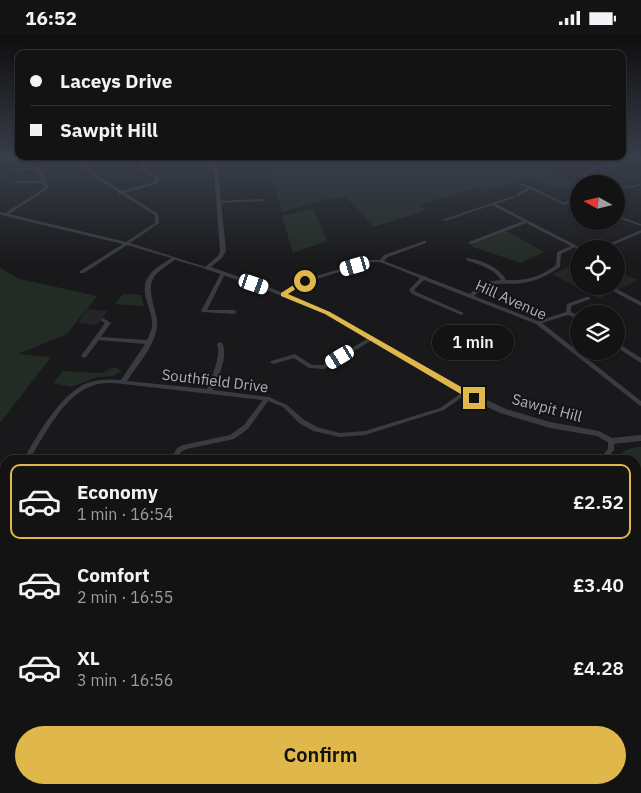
<!DOCTYPE html>
<meta charset="utf-8">
<style>
body{margin:0;font-family:"IBM Plex Sans",sans-serif;background:#202022;color:#f1f3f6;height:100vh;display:flex;flex-direction:column;font-size:19px;white-space:nowrap}
*{box-sizing:border-box;margin:0}
p{font-size:16px;color:#9d9ea0}
.icon{flex:none;width:28px;height:28px;fill:none;stroke:currentColor;stroke-width:2;stroke-linecap:round;stroke-linejoin:round}
.map{position:relative;flex:1;overflow:hidden}
.side{position:absolute;left:0px;top:420px;width:641px;height:339px;display:flex;flex-direction:column;background:#131314;border-radius:15px 15px 0 0;box-shadow:0 1px 4px #0004,0 0 0 1px #323234}
.side>*{flex:none}
.banner{position:absolute;left:15px;top:15px;width:611px;height:110px;border-radius:10px;box-shadow:0 1px 4px #0004,0 0 0 1px #323234;display:grid;align-content:center;height:110px;padding:0 15px;background:#131314}
.needle{width:32px;rotate:278deg}
.controls{position:absolute;left:570px;top:140px;display:grid;gap:10px}
.controls a{display:grid;place-items:center;width:55px;height:55px;border-radius:50%;background:#131314;box-shadow:0 1px 4px #0004,0 0 0 1px #323234;font-size:25px}
.end{position:absolute;width:22px;height:22px;margin:-11px;border:6px solid #e0b74b;background:#111;box-shadow:0 0 0 2px #111}
.from{border-radius:50%}
.bubble{position:absolute;height:35px;border-radius:18px;background:#131314;box-shadow:0 1px 4px #0004,0 0 0 1px #323234;font-size:16px;font-weight:600;line-height:35px;text-align:center}
.car{position:absolute;width:15px;height:30px;margin:-15px -8px;border-radius:6px;box-shadow:0 0 4px 1px #0007;background:linear-gradient(#fff 24%,#345 0 40%,#fff 0 76%,#345 0 86%,#fff 0)}
.banner b{display:flex;align-items:center;gap:18px;height:48px;font-size:19px}
.banner b+b{border-top:1px solid #323234}
.banner i{width:12px;height:12px;background:#f1f3f6}
ul{padding:9px 0 0;list-style:none}
li{display:flex;align-items:center;gap:15px;height:75px;margin:0 10px 8px;padding:0 5px;border:2px solid transparent;border-radius:10px}
li div{flex:1}
li b{display:block;font-size:19px}
li em{font-style:normal;font-weight:600}
li.on{border-color:#e0b74b}
li>.icon{width:45px;height:45px;stroke-width:1.5}
.button{display:flex;gap:10px;margin-top:auto;padding:10px 15px}
.button a{flex:1;height:58px;border-radius:30px;background:#e0b74b;color:#111;font-size:20px;font-weight:600;line-height:58px;text-align:center}
.status{display:flex;justify-content:space-between;align-items:center;height:35px;padding:0 25px;background:#131314;direction:ltr}
.status svg{height:14px;fill:currentColor}
.map>svg:first-child{display:block}
</style>
<div class="status"><b>16:52</b><svg viewBox="0 0 49 12"><path d="M0 12V9h3v3zM5 12V6h3v6zM10 12V3h3v9zM15 12V0h3v12zM26 1h20v11H26zM47 4h2v5h-2z"/></svg></div>
<div class="map">
<svg width="641" height="758" viewBox="0 0 641 758">
<rect width="100%" height="100%" fill="#19191b"/>
<!-- built -->
<g fill="#252528">
<path d="M579 227V251H616V236L638 245 599 264 552 239Z"/>
<path d="M87 274 108 276 96 290 78 288Z"/>
</g>
<!-- green -->
<g fill="#232b25">
<path d="M296 122H592L548 136 572 148 569 154 554 153 527 143 482 157 475 153 420 170 427 175 373 192 346 162 329 164 282 177 271 139H278L272 128Z"/>
<path d="M313 173 327 206 293 218 282 181Z"/>
<path d="M506 196 544 217 521 228 470 211Z"/>
<path d="M0 233 20 244 97 261 67 299 18 319 51 322 0 388Z"/>
<path d="M123 259 141 260 144 271 115 269Z"/>
<path d="M114 332 122 336 113 341 98 342 71 352 53 348 63 336 101 338Z"/>
<path d="M636 412H641V429L636 430V425H613L626 415Z"/>
</g>
<g fill="none" stroke-linecap="round" stroke-linejoin="round">
<!-- minor -->
<g fill="#3a3b40" fill-rule="evenodd">
<path d="M82 122H84V124L82 125 96 140 122 156 154 147 156 144 140 133 144 123H133L131 122H148L144 133 160 144 156 149 125 158 158 179 159 188 130 208 209 233 207 234 175 225C153 240 146 243 154 272 155 278 158 284 157 291 155 311 138 329 127 346L207 354C211 344 222 319 217 309L220 307 222 308C229 320 218 343 213 355L269 362 287 370 303 384 317 392 340 398 365 396 440 373 463 357H467L468 358 444 375 365 400 340 402 313 396 299 388 283 372 268 366 248 394 234 404 187 414 181 417 176 425H170L177 413 183 410 230 400 244 390 263 365 123 349C113 348 102 347 92 351 64 360 44 401 29 425H23C37 401 60 359 87 348 98 344 110 344 121 345L145 309 99 305 86 322 84 323 81 321 105 288 100 285 103 283 111 288 101 302 147 305C150 299 153 293 152 286 151 273 140 257 147 244 152 234 163 229 171 223L127 210 84 238H80V236L123 209 5 181 0 179V177L5 178 45 153 44 150 40 148H16L14 147 16 146H39L42 143 36 134 15 136 13 135 15 134 37 132H38L46 143 42 147 47 148 49 153 9 179 126 207 155 188V180L121 159H119L118 157 94 142 78 125Z"/>
<path d="M615 125 618 126 617 131 601 132 586 139 599 149H594L582 139 599 130 614 129Z"/>
<path d="M519 148 532 152 564 168 579 162V164L564 170 531 154 518 161H516V159L528 153 519 150Z"/>
<path d="M639 149 641 150 640 151 616 155V153Z"/>
<path d="M513 161 515 162 514 163 496 169 583 214H579V215L575 212 561 219 560 232C549 240 536 246 523 248 500 251 493 243 474 261L538 286 566 277 567 269 586 262H590V264L571 271V277L579 281V284L568 280 542 288 641 366V371L639 370 536 289 424 245 414 255 416 257 464 278 461 280 459 279 412 259 409 255 420 243 380 227H372L307 247 285 260H281V259L303 245 370 225H380L384 220 424 206H426V208L388 222 384 226 423 241H426V242L470 259C479 250 488 246 501 245 494 233 479 230 466 225V223C480 224 499 232 506 245 526 246 540 242 556 230L557 217 571 211 526 188 473 209H469V207L523 186 492 170 445 186 442 185Z"/>
<path d="M263 164 265 165 264 166 218 168 216 167 218 166Z"/>
<path d="M616 180 641 189V191L616 182Z"/>
<path d="M641 195V198L603 214H597Z"/>
<path d="M221 238H225V239L207 275H234L237 277 234 279 202 277 201 276Z"/>
<path d="M611 253H615L641 267V271L611 255Z"/>
<path d="M372 301 374 302 375 303 374 304 324 334 309 333 294 323 273 329 270 327 271 326 295 319 312 330H323Z"/>
<path d="M616 307 641 323V328L616 312Z"/>
<path d="M609 404H613L614 406V415L606 425H599L608 414V406Z"/>
<path d="M5 452C5 458 6 463 0 465 0 460 0 454 5 452Z"/>
<path d="M641 549V557L636 559V551Z"/>
<path d="M5 710V721L0 724V713Z"/>
<path d="M5 749V754H11L10 758H0C0 753 1 751 5 749Z"/>
<path d="M218 754H233L231 758H217Z"/>
<path d="M563 754H573L575 758H564Z"/>
<path d="M619 754H629L630 758H620Z"/>
</g>
<!-- tertiary -->
<path fill="#3a3b40" fill-rule="evenodd" d="M206 122H210L218 136 226 216 222 223 211 232 271 253 329 277 468 356 506 374 550 387 599 396 612 403 641 400V406L611 409 597 401 550 393 500 378 462 360 325 279 267 255 205 234V232L218 221 220 216 214 136Z"/>
</g>
<!-- wall -->
<path fill="#3c3c40" d="M636 439 641 440V470H636Z"/>
<!-- building -->
<path fill="#46464b" stroke="#313134" d="M636 439 641 440V461H636Z"/>
<!-- sky -->
<linearGradient id="sky" x2="0" y2="1"><stop stop-color="#0e0e0f"/><stop offset="0.54" stop-color="#383e4a"/><stop offset="1" stop-color="#383e4a" stop-opacity="0"/></linearGradient>
<rect width="641" height="228" fill="url(#sky)"/>
<!-- route -->
<path fill="#e0b74b" d="M303 244 308 246 288 259 330 277 477 361V365H471L325 279 281 261V258Z"/>
<g text-anchor="middle" stroke-width="4" stroke-linejoin="round" paint-order="stroke">
<!-- street labels -->
<g font-size="15" fill="#adb0b9" stroke="#141416">
<text transform="translate(511 265) rotate(24)" y="5">Hill Avenue</text>
<text transform="translate(215 346) rotate(7)" y="5">Southfield Drive</text>
<text transform="translate(547 373) rotate(15)" y="5">Sawpit Hill</text>
</g>
</g>
</svg>
<div class="controls">
<a><svg class="needle" viewBox="-14 -14 28 28"><path d="M0-13l5 13h-10z" fill="#e53935"/><path d="M0 13l5-13h-10z" fill="#9d9ea0"/></svg></a>
<a><svg class="icon" aria-label="locate" viewBox="0 0 24 24"><circle cx="12" cy="12" r="6"/><path d="M12 2v4M12 18v4M2 12h4M18 12h4"/></svg></a>
<a><svg class="icon" aria-label="layers" viewBox="0 0 24 24"><path d="M12 4l9 5-9 5-9-5zM3 14l9 5 9-5"/></svg></a>
</div>
<i class="end from" style="left:305px;top:246px"></i>
<i class="end" style="left:474px;top:363px"></i>
<div class="bubble" style="left:432px;top:290px;width:82px">1 min</div>
<i class="car" style="left:355px;top:231px;rotate:254deg"></i>
<i class="car" style="left:254px;top:249px;rotate:109deg"></i>
<i class="car" style="left:340px;top:322px;rotate:239deg"></i>
<div class="banner">
<b><i class="from"></i>Laceys Drive</b>
<b><i></i>Sawpit Hill</b>
</div>
<section class="side">
<ul>
<li class="on"><svg class="icon" aria-label="car" viewBox="0 0 24 24"><path d="M5 17H2v-5l4-1 3-4h7l3 4 3 1v5h-3M9 17h6M6 11h13"/><circle cx="7" cy="17" r="2"/><circle cx="17" cy="17" r="2"/></svg><div><b>Economy</b><p>1 min · 16:54</p></div><em>£2.52</em></li>
<li><svg class="icon" aria-label="car" viewBox="0 0 24 24"><path d="M5 17H2v-5l4-1 3-4h7l3 4 3 1v5h-3M9 17h6M6 11h13"/><circle cx="7" cy="17" r="2"/><circle cx="17" cy="17" r="2"/></svg><div><b>Comfort</b><p>2 min · 16:55</p></div><em>£3.40</em></li>
<li><svg class="icon" aria-label="car" viewBox="0 0 24 24"><path d="M5 17H2v-5l4-1 3-4h7l3 4 3 1v5h-3M9 17h6M6 11h13"/><circle cx="7" cy="17" r="2"/><circle cx="17" cy="17" r="2"/></svg><div><b>XL</b><p>3 min · 16:56</p></div><em>£4.28</em></li>
</ul>
<div class="button"><a>Confirm</a></div>
</section>
</div>
